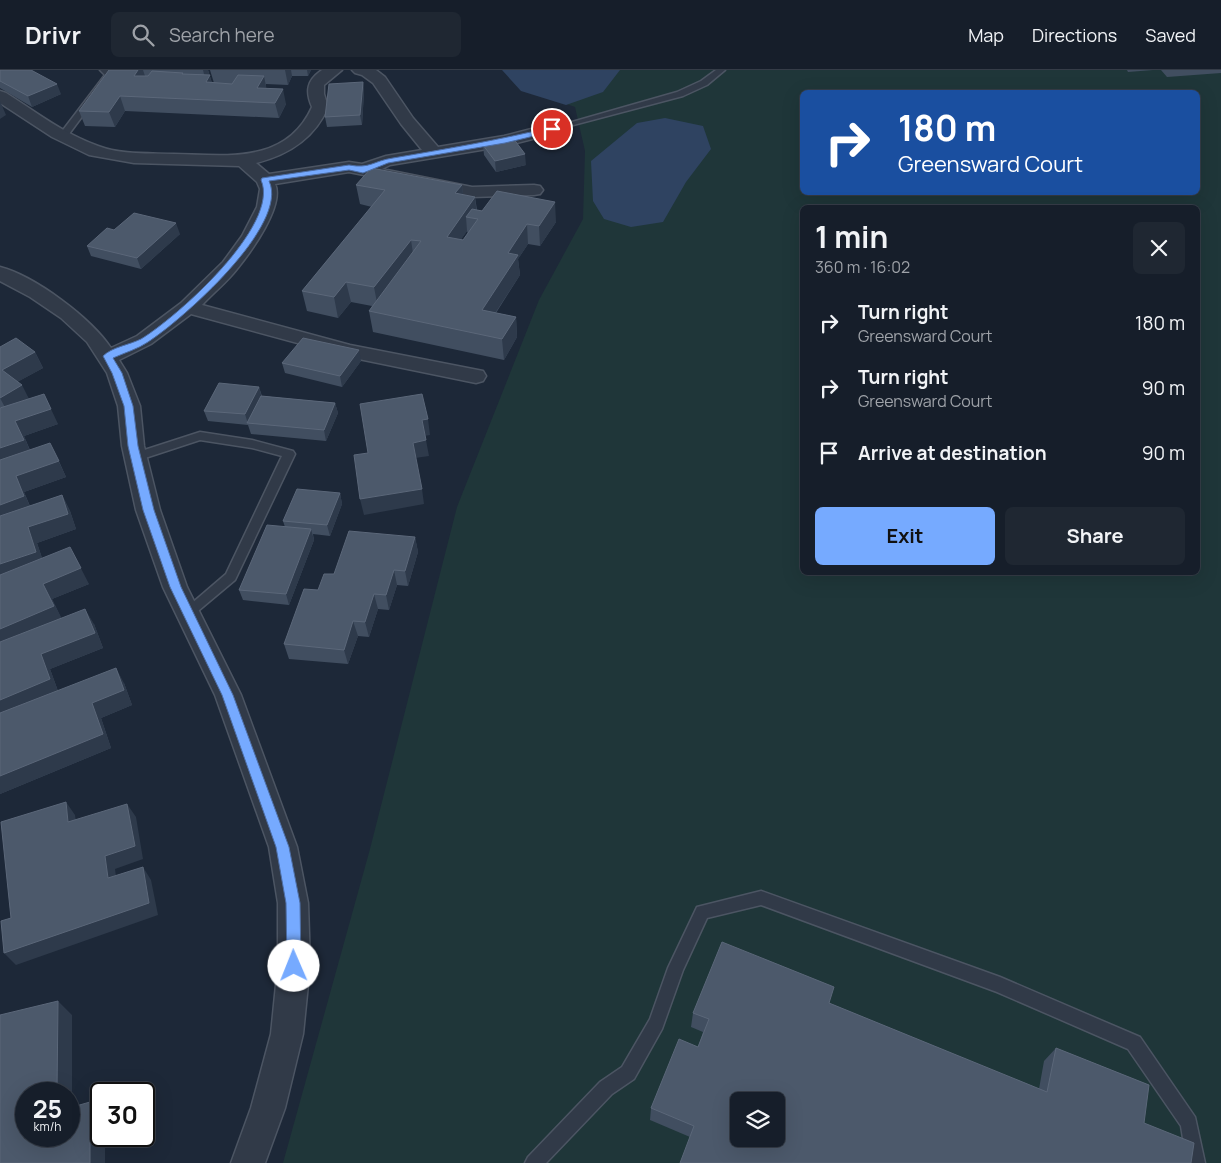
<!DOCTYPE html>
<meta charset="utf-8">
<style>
:root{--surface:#161e2a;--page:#1f2732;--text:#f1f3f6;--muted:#9ea2a8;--line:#353c47;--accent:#76aaff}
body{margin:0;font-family:Manrope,sans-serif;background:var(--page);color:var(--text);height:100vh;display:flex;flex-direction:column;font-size:19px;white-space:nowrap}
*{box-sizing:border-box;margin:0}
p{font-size:16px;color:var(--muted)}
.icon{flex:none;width:28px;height:28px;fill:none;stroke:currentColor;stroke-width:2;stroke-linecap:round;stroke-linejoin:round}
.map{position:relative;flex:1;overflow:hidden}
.panel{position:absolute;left:800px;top:135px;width:400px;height:370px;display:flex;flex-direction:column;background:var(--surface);border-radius:8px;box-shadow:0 5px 20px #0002,0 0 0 1px var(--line)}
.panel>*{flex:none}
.hud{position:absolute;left:800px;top:20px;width:400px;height:105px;border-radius:8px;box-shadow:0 5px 20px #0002,0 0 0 1px var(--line);background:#1a4fa0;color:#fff;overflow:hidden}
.controls{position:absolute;left:730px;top:1022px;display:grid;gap:10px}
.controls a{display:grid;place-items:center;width:55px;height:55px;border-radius:8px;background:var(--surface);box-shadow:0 5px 20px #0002,0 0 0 1px var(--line);font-size:25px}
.speed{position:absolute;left:15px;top:1012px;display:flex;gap:10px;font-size:25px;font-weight:700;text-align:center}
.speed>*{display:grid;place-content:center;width:65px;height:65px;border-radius:50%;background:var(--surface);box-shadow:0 5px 20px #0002,0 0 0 1px var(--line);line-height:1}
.speed small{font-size:12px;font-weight:400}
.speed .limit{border:2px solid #111;border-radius:8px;background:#fff;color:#111}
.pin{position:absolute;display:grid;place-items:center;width:42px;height:42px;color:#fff;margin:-21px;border:2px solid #fff;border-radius:50%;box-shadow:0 1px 5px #0007}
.me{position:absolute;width:55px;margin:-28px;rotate:359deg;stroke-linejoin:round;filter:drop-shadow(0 0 4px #0008)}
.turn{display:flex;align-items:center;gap:18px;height:105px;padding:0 15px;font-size:22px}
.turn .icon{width:65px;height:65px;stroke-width:2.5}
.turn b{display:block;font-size:35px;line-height:42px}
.round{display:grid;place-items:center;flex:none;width:52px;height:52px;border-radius:8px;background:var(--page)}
.overview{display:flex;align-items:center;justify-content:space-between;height:85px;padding:0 15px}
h1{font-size:30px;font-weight:700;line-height:38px}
.primary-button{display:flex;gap:10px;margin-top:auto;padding:10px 15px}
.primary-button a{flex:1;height:58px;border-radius:8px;background:var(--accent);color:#111;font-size:20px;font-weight:700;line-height:58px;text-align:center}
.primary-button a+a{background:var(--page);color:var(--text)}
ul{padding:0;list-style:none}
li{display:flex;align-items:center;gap:15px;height:65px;padding:0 15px}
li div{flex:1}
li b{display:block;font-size:19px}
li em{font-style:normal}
header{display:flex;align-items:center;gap:30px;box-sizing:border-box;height:70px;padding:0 25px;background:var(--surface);border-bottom:1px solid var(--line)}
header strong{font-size:24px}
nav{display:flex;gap:28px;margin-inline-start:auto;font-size:18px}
.search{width:350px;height:45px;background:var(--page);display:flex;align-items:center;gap:12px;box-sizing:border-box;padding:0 18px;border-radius:8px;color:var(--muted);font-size:19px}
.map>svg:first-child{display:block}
.green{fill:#1f3639;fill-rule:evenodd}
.water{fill:#2f4361}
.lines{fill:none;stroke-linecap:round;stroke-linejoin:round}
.lane-casing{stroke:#4c5563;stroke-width:3}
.street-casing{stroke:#4c5563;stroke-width:3}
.lane{fill:#313a48;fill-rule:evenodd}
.street{fill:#313a48;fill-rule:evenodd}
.wall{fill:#414e60;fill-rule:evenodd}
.shaded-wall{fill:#2e3a4b}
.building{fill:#4c596b;stroke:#5b6779;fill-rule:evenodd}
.route{fill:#76aaff;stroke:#4d6ea6}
</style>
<header>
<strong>Drivr</strong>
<div class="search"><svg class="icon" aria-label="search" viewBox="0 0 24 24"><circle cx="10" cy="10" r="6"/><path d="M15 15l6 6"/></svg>Search here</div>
<nav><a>Map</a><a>Directions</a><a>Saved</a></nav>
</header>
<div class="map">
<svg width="1221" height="1093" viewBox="0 0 1221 1093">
<rect width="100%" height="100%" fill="#1d2838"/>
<path class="green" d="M506,0H1221V1093H283L370,779L457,437L539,230L583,149L585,81L575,37L526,20ZM802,22H1198V122H802ZM802,138H1198V502H802ZM739,1031H776V1069H739Z"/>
<path class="water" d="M502,0H620L603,22L566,35L521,21Z
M665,48L703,56L711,79L686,112L663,152L631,157L604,149L593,131L591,91L637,53Z"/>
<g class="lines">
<defs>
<path id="lane" d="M100,0H108L113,5L66,68H60V64L105,5Z
M716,0H725L707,15L683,26L562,58L558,56L677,22L701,11Z
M200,362L252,370L293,381L295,384L235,510L192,546H184L182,543L184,540L226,504L282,386L252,378L200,370L136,391L130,387L132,384Z
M761,821L1000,907L1140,967L1195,1047L1205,1093H1187L1181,1056L1128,979L997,922L761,835L707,848L683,900L662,959L634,1009L612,1024L546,1093H525L528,1087L600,1012L622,997L650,949L668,898L697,837Z"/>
<path id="street" d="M322,0H342L324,15V24L328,37C315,68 288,85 256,93L269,104L349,92L362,94L386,86L422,80L401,54L373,13L362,5L355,3L352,0H376L385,7L413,48L438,77L504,66L562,51L568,52L570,56L568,60L505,76L390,95L382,99L472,117L534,115L540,116L543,120L540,124L534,125L472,127L349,102L275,114C285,135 251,182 237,199C227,212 213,223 202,235L350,275L483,301L486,306L483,311L476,313L349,287L191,244L151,274L119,290L127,303L140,336L144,376L160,440L187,517L241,625L297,777L308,833L310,895L303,964L285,1038L265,1093H231L251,1038L271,964L278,895V833L269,777L215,625L163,517L136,440L122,376L118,336L107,303L87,272L61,248L30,227L0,211V197C35,206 91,248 111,278L137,266L181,233L223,192L242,166L257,137L260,119L257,112L239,96L134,93L89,85L52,67L0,33V21L6,23C36,42 64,64 98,76C122,85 149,83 174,84C225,85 286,95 312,37C305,21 307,10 322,0Z"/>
</defs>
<use href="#lane" class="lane-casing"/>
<use href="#street" class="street-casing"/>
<use href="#lane" class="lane"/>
<use href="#street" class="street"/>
</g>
<path class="wall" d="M0,0L61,24L32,37L0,18Z
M109,0H208L212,13H214L210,0H311L308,6H292L288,15L266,14V18L286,34L279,48L125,41L115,57L85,56L79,41Z
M1127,0H1153L1128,2Z
M1161,0H1221V3L1167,7Z
M363,12L364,22L362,55L327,57L325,47Z
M483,75L526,95L496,102L484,85Z
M356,115H462L463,125L475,127L477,140L556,152L540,176L528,174L518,189L520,205L496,243L516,247L517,267L504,290L373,262L369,241L372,236L351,232L338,248L307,241L302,221L372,137L360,134ZM467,161L468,164L463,170L461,169Z
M114,160L180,164L141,199L91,186L87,176Z
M0,277L35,282L43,298L17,312L29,329L58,354L24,366L30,380L58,389L66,407L24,422L30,436L62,425L70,441L76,459L37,473L42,488L89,514L52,529L61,548L94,554L103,578L50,599L58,621L124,613L132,635L101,648L111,678L0,724V338H1L0,337Z
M361,291L342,317L285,303L282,293Z
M259,317L262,326L335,333L338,343L326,371L251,364L248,355L208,351L204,341Z
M340,423L342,434L330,466L313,464L314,470L289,535L243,530L239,520L285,457L283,451Z
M415,467L418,482L408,516L397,515L389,540L378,539L369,567L358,566L348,594L289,589L284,574L334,504Z
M829,933L1039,1019L1044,991L1056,978L1149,1015L690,1067L650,1050L651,1038L698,977L703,962L691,957L693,943Z"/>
<path class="shaded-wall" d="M138,0H143L146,9L134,6Z
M203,0H208L214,20L206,12Z
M285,0H291L292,6L288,15Z
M307,0H311L308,6Z
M264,6L267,21L257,18Z
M363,12L364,22L362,55L360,45Z
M57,14L61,24L32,37L28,26Z
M283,19L286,34L279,48L275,33Z
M120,26L125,41L115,57L109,42Z
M0,31L6,45L0,49Z
M525,84L526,95L496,102L495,91Z
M462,115L464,134L455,123Z
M475,127L477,147H466L467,161L449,187L447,167Z
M555,132L556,152L540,176L539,156Z
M176,153L180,164L141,199L137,188Z
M527,154L528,174L518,189L520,205L484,260L482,240L508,183Z
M411,170L414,190L378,238L374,217Z
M346,212L351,232L338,248L334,227Z
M516,247L517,267L504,290L502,269Z
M359,280L361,291L342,317L340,306Z
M35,282L43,298L10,316L2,300Z
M22,315L30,331L8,343L0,328Z
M259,317L262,328L248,354L245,344Z
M44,324L58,354L24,366L32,386L0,397V378L15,351Z
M335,333L338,343L326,371L324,360Z
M428,349L430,365L424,366L422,350Z
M426,370L429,386L415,388L413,373Z
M50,373L66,407L24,422L32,442L0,453V435L16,406Z
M422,419L424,434L364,445L360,429Z
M340,423L342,434L330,466L327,455Z
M62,425L70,441L76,459L37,473L45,497L0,513V494L28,457Z
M311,459L314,470L289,535L286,524Z
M415,467L418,482L408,516L405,501Z
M70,477L89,514L52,529L63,551L0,578V559L43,514Z
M394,500L397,515L389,540L386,525Z
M374,524L378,539L369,567L365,552Z
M85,539L94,554L103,578L50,599L59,624L0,648V630L41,584Z
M353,551L358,566L348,594L344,580Z
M116,598L124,613L132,635L101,648L111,678L0,724V706L92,633Z
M66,732L75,745L78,766L68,752Z
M127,734L136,747L143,789L115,799L118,821L108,808L105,786Z
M143,797L151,810L158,845L16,895L4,883Z
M58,931L72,945V1054L69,1052V1024H57Z
M90,1032L101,1042V1066H105V1093H90Z"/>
<path class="building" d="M0,0H31L57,14L28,26L0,11Z
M109,0H138L134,6H148L152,1L183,3L182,4L210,5L206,12L232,14L238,5L264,6L257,18L283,19L275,33L120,26L109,42L79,41Z
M363,12L360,45L325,47L329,14Z
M513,68L525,84L495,91L483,75Z
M371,98L462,115L455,123L475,127L447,167L463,170L478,149L466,147L472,139L482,141L497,121L555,132L539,156L527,154L508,183L518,185L482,240L516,247L502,269L369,241L421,171L411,170L374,217L346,212L334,227L302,221L385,120L356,115Z
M134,143L176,153L137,188L87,176L107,158L114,160Z
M16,268L35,282L2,300L22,315L0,328V277Z
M303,268L359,280L340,306L282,293Z
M219,313L259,317L245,344L204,341Z
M44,324L51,339L15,351L24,370L0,378V338Z
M422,324L428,349L422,350L426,370L413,373L422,419L360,429L354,385L368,383L360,334Z
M261,326L335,333L324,360L247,353Z
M50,373L59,391L16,406L24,426L0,435V390Z
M297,419L340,423L327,455L283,451Z
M62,425L68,444L28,457L36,482L0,494V446Z
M267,455L311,459L286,524L239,520Z
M349,461L415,467L405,501L394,500L386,525L374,524L365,552L353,551L344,580L284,574L304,519L318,520L324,504H334Z
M70,477L81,498L43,514L54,536L0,559V505Z
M85,539L95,563L41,584L50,609L0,630V572Z
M116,598L124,620L92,633L103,664L0,706V643Z
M66,732L68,752L127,734L135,776L105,786L108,808L143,797L149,833L4,883L1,851L11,848L1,752Z
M722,872L834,917L829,933L1047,1022L1056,978L1149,1015L1144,1053L1194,1073L1191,1093H680L694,1056L651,1038L679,969L698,977L709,949L693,943ZM739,1031H776V1069H739Z
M58,931L57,1024H26V1066H69V1038L90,1032V1093H0V945Z"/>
<path class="route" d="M552,57H555V61L505,73L388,93L363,103L349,100L269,111C290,155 182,250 148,272C138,279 124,283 113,288L122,303L133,336L138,376L154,440L181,517L233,625L289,777L300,833L301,896L299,900L294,902L289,900L287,896L286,833L276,777L222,625L170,517L143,440L128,376L124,336L112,303L103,286C112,277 129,275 141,269C176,248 281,155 261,110L262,108L349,95C370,99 373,91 393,88C446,79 499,70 552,57Z"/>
</svg>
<div class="controls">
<a><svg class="icon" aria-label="layers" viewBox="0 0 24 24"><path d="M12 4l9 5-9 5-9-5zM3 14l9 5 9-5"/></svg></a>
</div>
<div class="speed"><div>25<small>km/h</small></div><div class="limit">30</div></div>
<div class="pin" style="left:552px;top:59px;background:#d93025"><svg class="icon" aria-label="arrive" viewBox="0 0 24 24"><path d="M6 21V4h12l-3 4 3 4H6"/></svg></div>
<svg class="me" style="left:294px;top:896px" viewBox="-20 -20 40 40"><circle r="19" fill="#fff"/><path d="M0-13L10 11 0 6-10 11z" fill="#76aaff"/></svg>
<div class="hud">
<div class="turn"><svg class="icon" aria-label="right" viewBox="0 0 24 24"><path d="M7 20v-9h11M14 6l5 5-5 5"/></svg><div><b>180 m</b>Greensward Court</div></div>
</div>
<section class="panel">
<div class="overview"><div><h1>1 min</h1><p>360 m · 16:02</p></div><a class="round"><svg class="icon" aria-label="close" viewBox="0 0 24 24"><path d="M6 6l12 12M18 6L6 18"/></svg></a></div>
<ul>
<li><svg class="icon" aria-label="right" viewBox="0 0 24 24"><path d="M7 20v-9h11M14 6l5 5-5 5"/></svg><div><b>Turn right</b><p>Greensward Court</p></div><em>180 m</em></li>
<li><svg class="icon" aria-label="right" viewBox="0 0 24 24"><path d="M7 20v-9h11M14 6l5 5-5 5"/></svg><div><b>Turn right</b><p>Greensward Court</p></div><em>90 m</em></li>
<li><svg class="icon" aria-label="arrive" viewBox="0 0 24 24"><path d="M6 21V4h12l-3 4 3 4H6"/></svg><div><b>Arrive at destination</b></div><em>90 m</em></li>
</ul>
<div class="primary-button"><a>Exit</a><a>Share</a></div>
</section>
</div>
